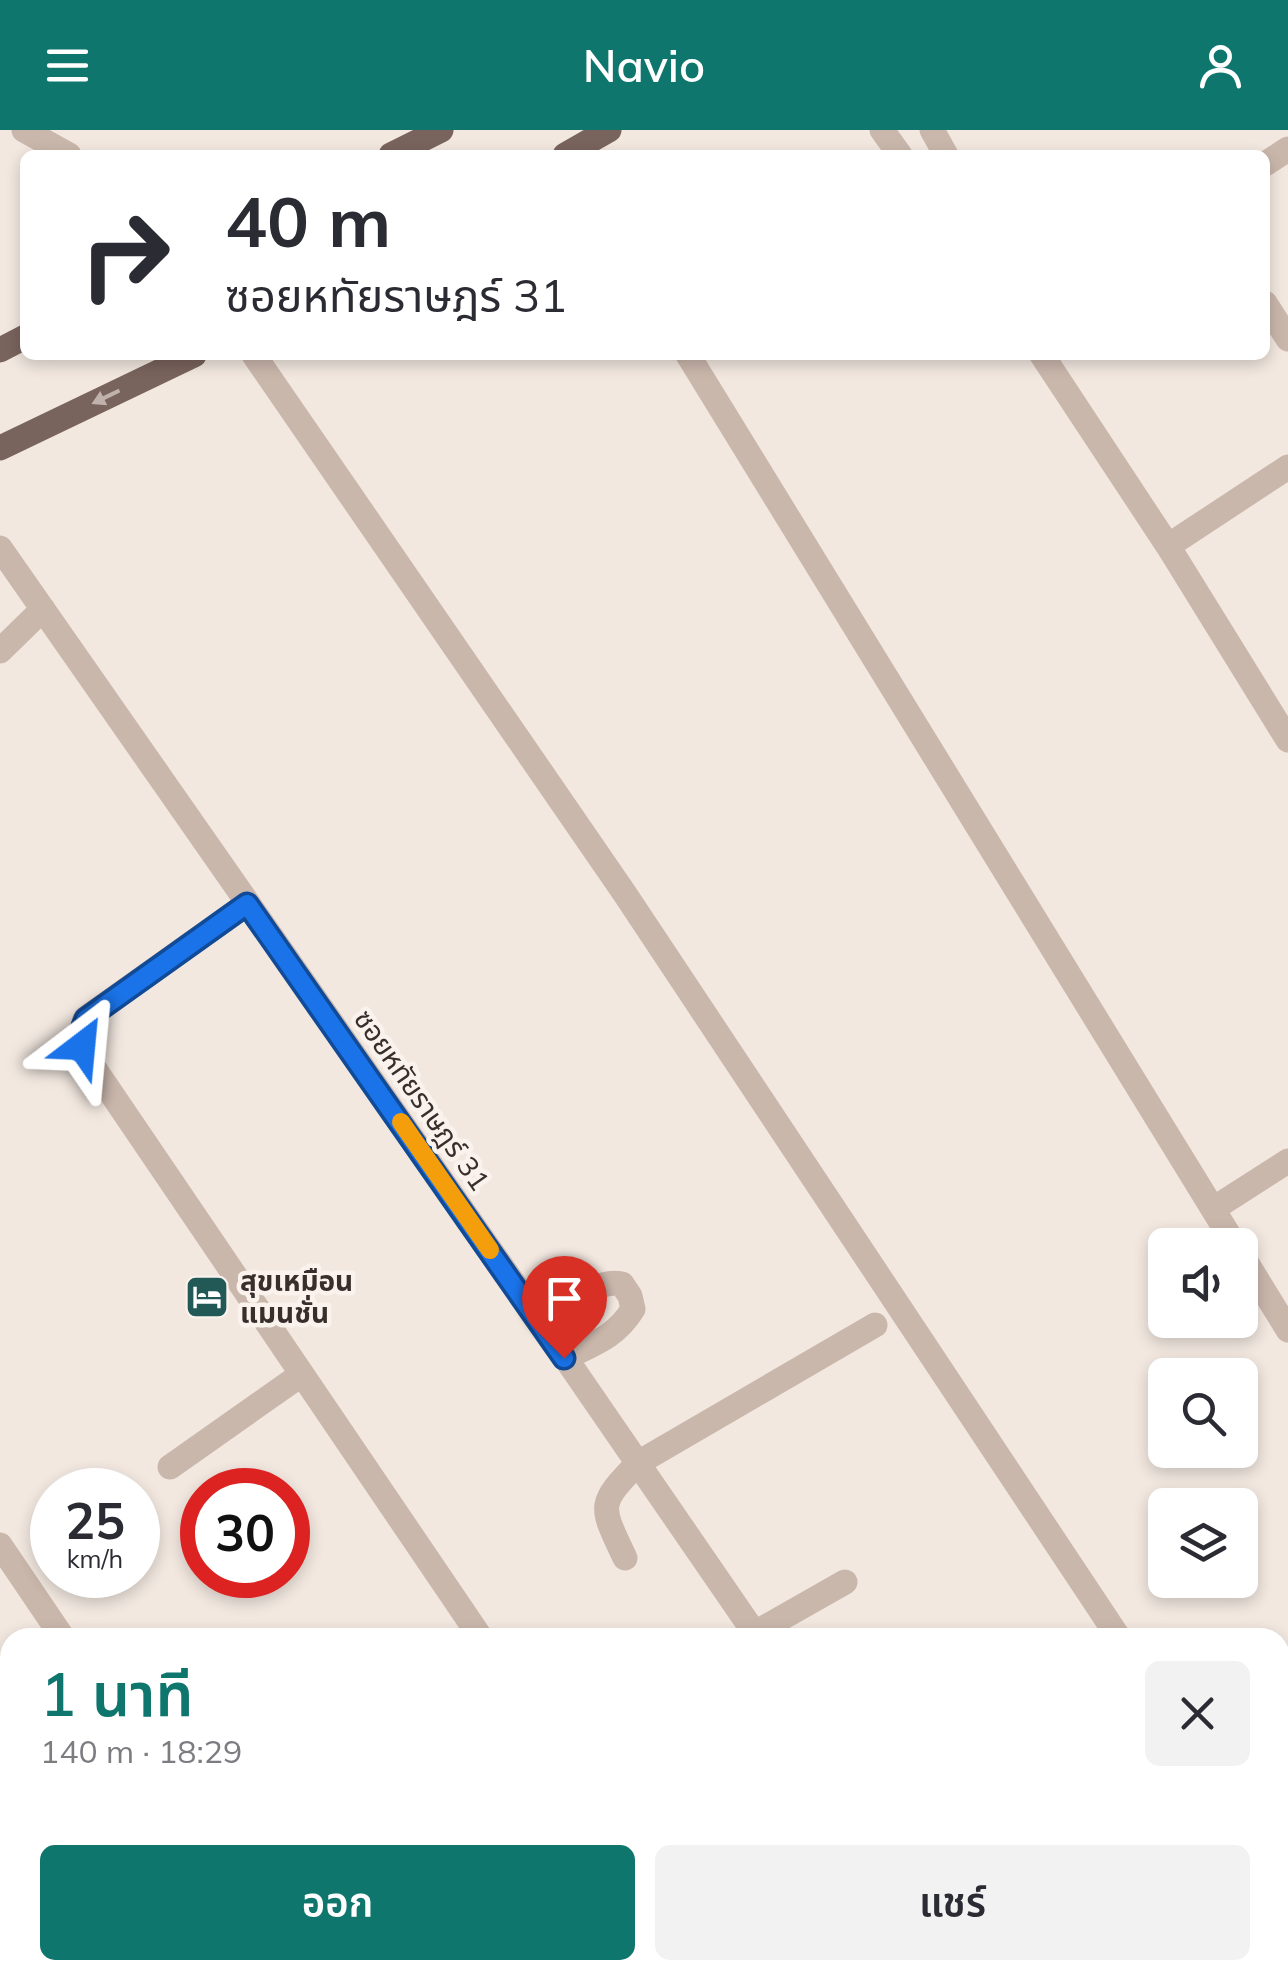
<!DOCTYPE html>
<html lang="th">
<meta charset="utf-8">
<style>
:root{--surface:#fff;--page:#f2f2f3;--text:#2b2b33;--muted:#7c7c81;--accent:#0f766e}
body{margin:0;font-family:Mulish,"Noto Sans Thai",sans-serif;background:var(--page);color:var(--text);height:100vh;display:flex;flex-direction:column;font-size:38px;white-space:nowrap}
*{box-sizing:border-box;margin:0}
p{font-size:32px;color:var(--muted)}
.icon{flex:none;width:55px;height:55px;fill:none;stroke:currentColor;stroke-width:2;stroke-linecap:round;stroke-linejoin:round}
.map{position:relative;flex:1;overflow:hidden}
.panel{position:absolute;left:0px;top:1498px;width:1290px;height:352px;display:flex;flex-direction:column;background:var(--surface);border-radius:30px 30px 0 0;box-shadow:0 5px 15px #0003}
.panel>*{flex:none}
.hud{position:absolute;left:20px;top:20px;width:1250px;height:210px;border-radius:15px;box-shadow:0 5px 15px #0003;background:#fff;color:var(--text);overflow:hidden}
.fabs{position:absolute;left:1148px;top:1098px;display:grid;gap:20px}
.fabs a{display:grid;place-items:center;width:110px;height:110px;border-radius:15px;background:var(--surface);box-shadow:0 5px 15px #0003;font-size:50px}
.speed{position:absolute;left:30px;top:1338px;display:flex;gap:20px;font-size:50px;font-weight:700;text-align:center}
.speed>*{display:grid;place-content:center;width:130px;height:130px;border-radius:50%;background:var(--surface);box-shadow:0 5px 15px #0003;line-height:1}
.speed small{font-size:25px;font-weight:400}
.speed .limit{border:15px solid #d22;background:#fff;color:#111}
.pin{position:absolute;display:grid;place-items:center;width:85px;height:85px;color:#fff;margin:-102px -42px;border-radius:50% 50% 50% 0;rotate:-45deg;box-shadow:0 0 10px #0007}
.pin .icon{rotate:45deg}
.me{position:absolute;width:110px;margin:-55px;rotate:29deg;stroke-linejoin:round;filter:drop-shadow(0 0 8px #0008)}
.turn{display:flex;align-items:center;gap:35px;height:210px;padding:0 40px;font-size:45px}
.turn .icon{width:130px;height:130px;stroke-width:2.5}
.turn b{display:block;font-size:70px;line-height:85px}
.round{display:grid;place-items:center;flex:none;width:105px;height:105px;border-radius:15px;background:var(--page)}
.head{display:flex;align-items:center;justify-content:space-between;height:170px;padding:0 40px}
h1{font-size:60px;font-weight:600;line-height:75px;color:var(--accent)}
.action{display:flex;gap:20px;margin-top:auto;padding:20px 40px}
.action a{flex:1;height:115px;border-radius:15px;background:var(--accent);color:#fff;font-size:40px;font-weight:600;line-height:115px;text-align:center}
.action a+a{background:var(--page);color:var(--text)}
header{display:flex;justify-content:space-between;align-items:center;height:130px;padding:0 40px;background:var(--accent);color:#fff;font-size:45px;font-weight:600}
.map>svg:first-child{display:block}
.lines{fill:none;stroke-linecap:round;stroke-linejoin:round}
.minor{stroke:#cab7ac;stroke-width:25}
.major{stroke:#79635d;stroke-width:25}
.oneway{fill:#c0b2ac}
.route-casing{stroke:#114b97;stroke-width:25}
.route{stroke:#1a73e8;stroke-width:18}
.slow{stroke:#f59e0b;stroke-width:18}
.labels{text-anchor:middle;stroke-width:9;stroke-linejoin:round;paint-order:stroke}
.street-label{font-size:28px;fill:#382e2b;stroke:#faf2ec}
.poi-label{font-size:28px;font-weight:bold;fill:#382e2b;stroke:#faf2ec;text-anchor:start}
</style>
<header><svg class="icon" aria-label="menu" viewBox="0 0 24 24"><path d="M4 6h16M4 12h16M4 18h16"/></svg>Navio<svg class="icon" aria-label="person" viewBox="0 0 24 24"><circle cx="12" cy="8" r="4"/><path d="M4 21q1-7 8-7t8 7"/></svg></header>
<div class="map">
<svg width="1288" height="1849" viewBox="0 0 1288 1849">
<rect width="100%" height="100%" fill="#f2e8e0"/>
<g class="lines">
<path class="minor" d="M24,0L69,25
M882,0L900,25
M932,0L946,25
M1265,34L1288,19
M1265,173L1288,209
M254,225L625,764L1119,1508
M688,225L1235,1115
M1042,225L1168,416L1288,610
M1168,416L1288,337
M0,418L551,1207L758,1508
M0,521L43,479
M247,774L85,889C79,907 82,915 90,932L481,1508
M1213,1079L1288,1031
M1240,1122L1288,1200
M551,1207C569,1183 588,1148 622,1154L630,1166L633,1179C616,1207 593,1214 565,1228
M170,1337L302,1244
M0,1415L63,1508
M625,1428C600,1375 597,1375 638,1333L875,1195
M755,1503L845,1452
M1280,1753L1288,1766
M0,1810L10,1825
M20,1840L26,1849
M289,1840L295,1849
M712,1840L718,1849
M982,1840L988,1849"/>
<path class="major" d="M391,25L441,0
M565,25L609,0
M0,220L25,207
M0,318L194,225"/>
</g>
<defs><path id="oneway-solid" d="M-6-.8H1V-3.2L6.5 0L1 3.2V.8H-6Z" transform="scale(2.5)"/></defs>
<use class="oneway" href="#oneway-solid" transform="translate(106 267) rotate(154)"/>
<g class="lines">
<defs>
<path id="route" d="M82,916L80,904L86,889L247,774L564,1228"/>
</defs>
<use href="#route" class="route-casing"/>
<use href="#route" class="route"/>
<path class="slow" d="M401,992L490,1120"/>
</g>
<defs>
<symbol id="hotel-square" viewBox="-11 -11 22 22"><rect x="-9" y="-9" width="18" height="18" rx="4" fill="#225856" stroke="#faf2ec"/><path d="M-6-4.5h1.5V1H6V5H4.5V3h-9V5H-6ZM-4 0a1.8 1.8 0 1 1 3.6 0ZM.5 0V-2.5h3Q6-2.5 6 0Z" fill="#fff"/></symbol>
</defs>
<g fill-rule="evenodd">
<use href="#hotel-square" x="182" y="1142" width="50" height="50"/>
</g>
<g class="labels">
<g class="street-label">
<text transform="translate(422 970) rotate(55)" y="10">ซอยหทัยราษฎร์ 31</text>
</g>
<g class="poi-label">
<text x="240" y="1161">สุขเหมือน<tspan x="240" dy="32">แมนชั่น</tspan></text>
</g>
</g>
</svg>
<div class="fabs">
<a><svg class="icon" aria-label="sound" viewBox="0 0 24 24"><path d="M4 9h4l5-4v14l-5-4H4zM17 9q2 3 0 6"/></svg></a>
<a><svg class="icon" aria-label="search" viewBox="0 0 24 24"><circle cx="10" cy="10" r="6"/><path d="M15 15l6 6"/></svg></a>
<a><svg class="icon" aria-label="layers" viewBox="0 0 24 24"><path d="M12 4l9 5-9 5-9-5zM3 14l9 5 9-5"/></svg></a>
</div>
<div class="speed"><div>25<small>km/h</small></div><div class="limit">30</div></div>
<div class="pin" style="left:564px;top:1228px;background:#d93025"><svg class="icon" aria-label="arrive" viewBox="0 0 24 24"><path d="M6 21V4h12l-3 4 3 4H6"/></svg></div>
<svg class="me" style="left:82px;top:916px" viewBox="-20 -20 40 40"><path d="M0-17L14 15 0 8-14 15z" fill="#1a73e8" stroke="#fff" stroke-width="4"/></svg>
<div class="hud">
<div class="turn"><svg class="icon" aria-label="right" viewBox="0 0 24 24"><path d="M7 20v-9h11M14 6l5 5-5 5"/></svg><div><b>40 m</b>ซอยหทัยราษฎร์ 31</div></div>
</div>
<section class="panel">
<div class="head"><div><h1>1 นาที</h1><p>140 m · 18:29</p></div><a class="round"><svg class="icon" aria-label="close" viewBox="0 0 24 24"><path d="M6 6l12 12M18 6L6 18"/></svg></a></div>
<div class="action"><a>ออก</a><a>แชร์</a></div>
</section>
</div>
